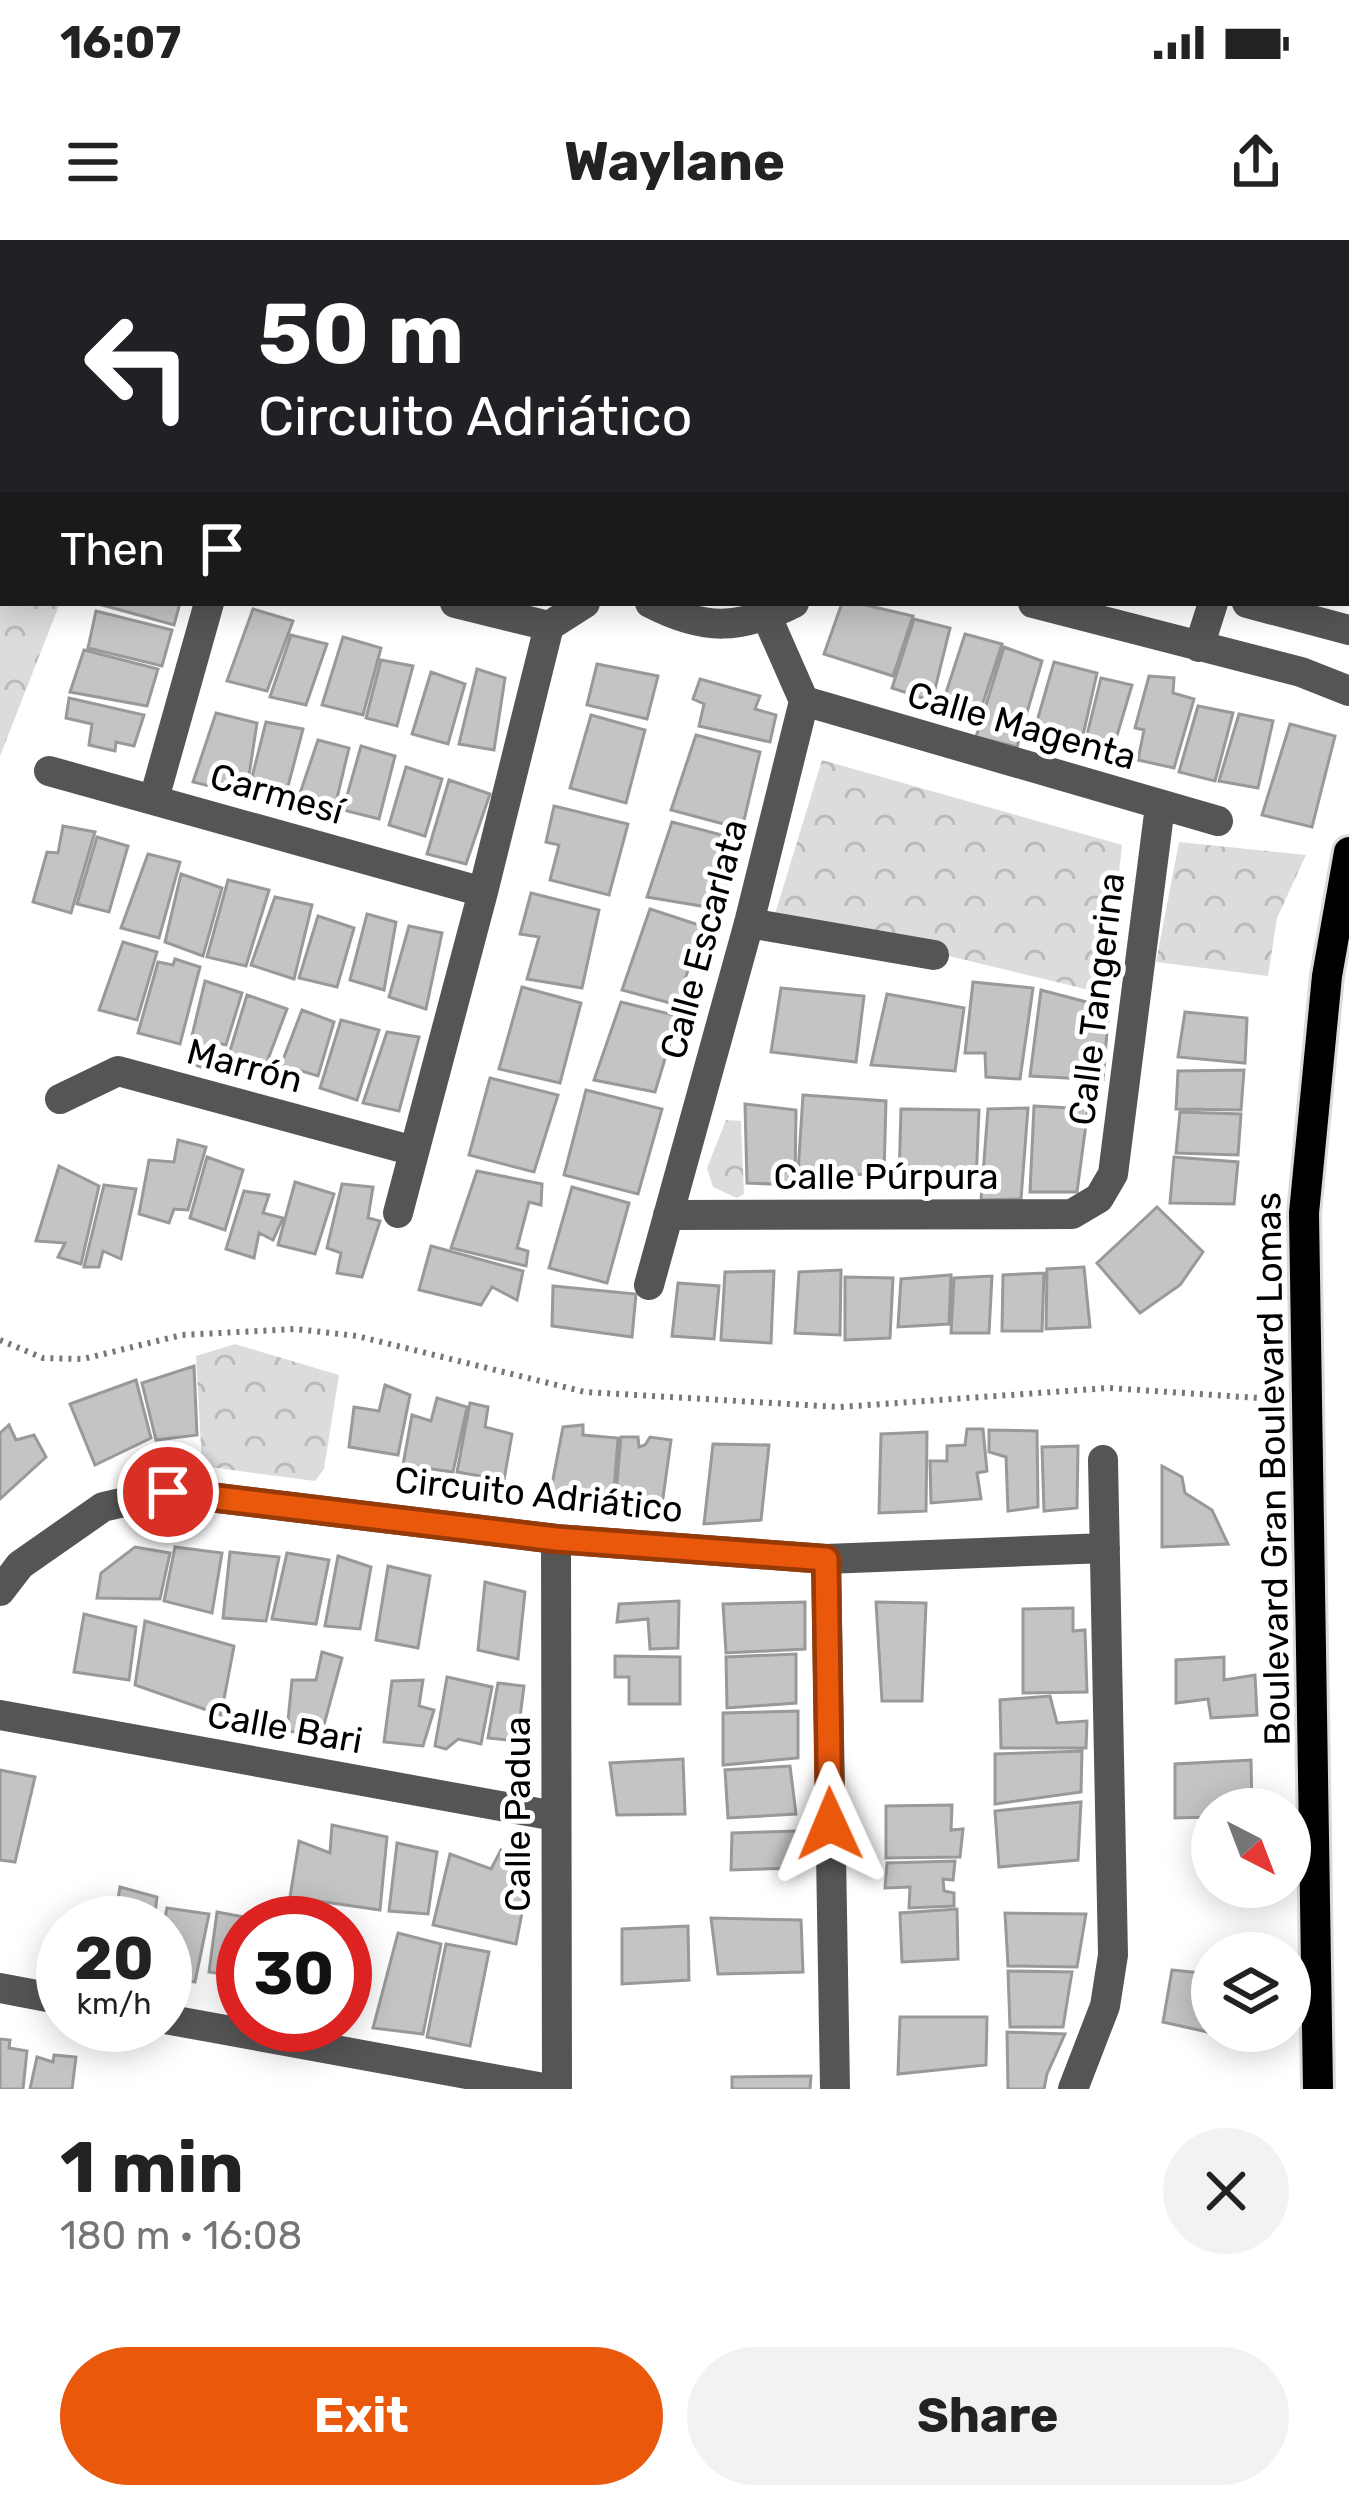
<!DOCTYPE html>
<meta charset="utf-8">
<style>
:root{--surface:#fff;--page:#f2f2f2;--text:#222;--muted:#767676;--accent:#ea580c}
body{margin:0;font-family:Rubik,sans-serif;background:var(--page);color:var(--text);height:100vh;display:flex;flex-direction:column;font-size:45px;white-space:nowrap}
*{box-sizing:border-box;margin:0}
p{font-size:39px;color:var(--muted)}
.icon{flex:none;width:66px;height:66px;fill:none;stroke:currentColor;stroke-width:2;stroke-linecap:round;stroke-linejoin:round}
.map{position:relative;height:1849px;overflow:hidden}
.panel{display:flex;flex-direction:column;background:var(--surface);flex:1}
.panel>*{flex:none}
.top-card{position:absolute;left:0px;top:0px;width:1350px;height:366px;box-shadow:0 6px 30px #0003;background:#202124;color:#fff;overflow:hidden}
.needle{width:78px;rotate:138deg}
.buttons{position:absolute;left:1191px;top:1548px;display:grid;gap:24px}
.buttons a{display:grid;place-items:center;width:120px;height:120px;border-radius:50%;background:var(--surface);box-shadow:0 6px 30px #0003;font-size:60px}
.speed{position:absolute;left:36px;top:1656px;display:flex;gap:24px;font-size:60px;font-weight:700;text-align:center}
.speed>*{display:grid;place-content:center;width:156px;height:156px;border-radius:50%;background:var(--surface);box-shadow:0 6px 30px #0003;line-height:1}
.speed small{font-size:30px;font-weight:400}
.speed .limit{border:18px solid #d22;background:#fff;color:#111}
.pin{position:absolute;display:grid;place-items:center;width:102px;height:102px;color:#fff;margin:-51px;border:6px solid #fff;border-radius:50%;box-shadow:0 3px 12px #0007}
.me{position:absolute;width:132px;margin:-66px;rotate:359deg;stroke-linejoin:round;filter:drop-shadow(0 0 9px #0008)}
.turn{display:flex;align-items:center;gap:42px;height:252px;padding:0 60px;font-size:54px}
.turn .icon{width:156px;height:156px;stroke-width:2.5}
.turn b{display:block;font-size:84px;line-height:102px}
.then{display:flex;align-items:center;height:114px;padding:0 60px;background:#0003;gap:24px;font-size:45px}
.round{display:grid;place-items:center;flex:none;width:126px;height:126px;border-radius:63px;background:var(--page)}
.summary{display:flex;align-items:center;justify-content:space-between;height:204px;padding:0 60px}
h1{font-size:72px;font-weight:700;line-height:90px}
.button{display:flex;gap:24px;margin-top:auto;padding:24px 60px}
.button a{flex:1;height:138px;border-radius:72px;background:var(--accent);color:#fff;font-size:48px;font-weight:700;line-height:138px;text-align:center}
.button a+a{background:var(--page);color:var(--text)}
.status{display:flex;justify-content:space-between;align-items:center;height:84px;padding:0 60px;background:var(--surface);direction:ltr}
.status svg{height:33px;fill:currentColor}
header{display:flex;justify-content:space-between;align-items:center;height:156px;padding:0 60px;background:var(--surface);font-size:54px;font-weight:700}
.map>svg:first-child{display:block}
.park{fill:url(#park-crowns)}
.building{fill:#c4c4c4;stroke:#999;stroke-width:3}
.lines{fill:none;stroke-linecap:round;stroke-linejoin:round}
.major-casing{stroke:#dbdbdb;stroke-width:36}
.path{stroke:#777;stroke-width:6;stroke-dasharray:3 6;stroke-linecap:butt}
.minor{stroke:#555;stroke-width:30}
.major{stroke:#000;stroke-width:30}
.route-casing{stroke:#983908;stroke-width:30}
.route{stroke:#ea580c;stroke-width:21}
.labels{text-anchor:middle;stroke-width:10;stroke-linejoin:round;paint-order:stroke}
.street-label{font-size:36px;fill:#000;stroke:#fff}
</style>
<div class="status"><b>16:07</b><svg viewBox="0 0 49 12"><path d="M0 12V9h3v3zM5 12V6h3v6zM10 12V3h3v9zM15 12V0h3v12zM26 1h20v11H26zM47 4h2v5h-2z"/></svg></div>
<header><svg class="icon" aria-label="menu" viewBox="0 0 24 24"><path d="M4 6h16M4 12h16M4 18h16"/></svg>Waylane<svg class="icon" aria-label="share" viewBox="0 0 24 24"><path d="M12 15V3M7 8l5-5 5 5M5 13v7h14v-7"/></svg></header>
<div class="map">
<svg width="1349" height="1849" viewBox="0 0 1349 1849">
<defs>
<pattern id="park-crowns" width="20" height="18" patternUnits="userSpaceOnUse" patternTransform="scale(3)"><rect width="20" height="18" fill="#dcdcdc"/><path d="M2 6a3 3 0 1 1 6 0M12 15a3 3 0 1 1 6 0" fill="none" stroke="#bbb"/></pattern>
</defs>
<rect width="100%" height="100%" fill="#fff"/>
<path class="park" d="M0,0H201L200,3H3V363H60L0,516Z
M822,520L1122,605L1106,754L775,674Z
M1179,602L1306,615L1277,678L1268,736L1156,722Z
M726,880L741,881L744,954L737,958L713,947L707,928Z
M235,1104L339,1135L324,1229L315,1241L202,1226L196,1116Z"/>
<path class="building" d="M706,0H783L782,3H705Z
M808,0H895L894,3H807Z
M95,363H180L174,385Z
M842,363H857L913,376L893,436L824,414Z
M253,369L293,381L267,451L227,441Z
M96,371L172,390L162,426L88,408Z
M914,379L950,388L932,461L892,448Z
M965,394L1002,404L980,472L942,465Z
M291,395L327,404L306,465L270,457Z
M343,397L381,408L363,475L322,465Z
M1004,407L1042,421L1017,507L976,497Z
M84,410L158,429L147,466L70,452Z
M381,420L413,426L397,486L366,478Z
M1054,422L1097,433L1081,504L1035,488Z
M597,424L658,436L647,479L587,465Z
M477,429L505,438L494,510L459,504Z
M431,432L465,444L448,504L412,494Z
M1149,436L1174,438L1173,453L1194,459L1174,528L1138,520L1144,490L1135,488Z
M1101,438L1132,445L1113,509L1086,499Z
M700,439L760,456L755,469L776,475L770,502L699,486L704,464L693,459Z
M69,458L144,475L134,506L116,502L115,511L89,505L92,484L66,478Z
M1198,466L1233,473L1215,541L1179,532Z
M216,473L257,483L246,555L193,542Z
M1239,474L1273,481L1258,548L1219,541Z
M591,475L645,490L626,563L570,548Z
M266,482L303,489L286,554L250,545Z
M1290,484L1335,496L1312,587L1262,575Z
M696,495L760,512L742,589L671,570Z
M318,500L349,508L332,579L295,568Z
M361,506L395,516L379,579L343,570Z
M406,527L442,539L425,596L389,585Z
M449,540L490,554L466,624L427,614Z
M554,566L628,584L609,655L550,640L559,605L546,602Z
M672,582L741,600L719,669L647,657Z
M63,586L95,592L71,673L33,662L47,612L58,613Z
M97,597L128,606L109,672L77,664Z
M148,614L180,622L159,698L121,688Z
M181,634L222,648L203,716L165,702Z
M228,640L269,650L246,726L207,717Z
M531,653L599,670L582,748L527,739L539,697L520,694Z
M275,657L312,665L294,739L251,725Z
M650,669L702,686L677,765L622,750Z
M367,674L396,682L384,750L350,740Z
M318,676L354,688L337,747L299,738Z
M409,686L442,693L426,769L389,757Z
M123,702L157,712L137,780L99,770Z
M175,719L200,727L180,804L138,793L158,722L173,725Z
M205,741L242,753L226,805L218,803L211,831L186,821Z
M973,742L1033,748L1020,839L986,837L985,813H965Z
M522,747L581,763L560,843L499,829Z
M781,748L864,756L856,822L771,812Z
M1041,750L1109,768L1103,840L1030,836Z
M887,754L964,768L955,831L871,825Z
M247,755L287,769L262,835L226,824Z
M621,762L678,776L655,852L594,840Z
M302,770L334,782L318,836L281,825Z
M1185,772L1247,778L1245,823L1178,817Z
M341,780L379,790L357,860L320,848Z
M387,792L419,797L399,871L363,863Z
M1244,830L1241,870L1176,869L1178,831Z
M490,838L558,855L534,932L469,915Z
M586,850L662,869L638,954L564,935Z
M803,855L886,861L884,935L798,933Z
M745,864L796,870L795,945L747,943Z
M1034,866L1088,869L1077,952H1030Z
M1028,868L1021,959L981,960L988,869Z
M901,869L979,870L976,943L899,940Z
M1180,872L1241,874L1238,915L1176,913Z
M178,900L206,907L188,970L174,969L169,983L139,974L149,920L174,922Z
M207,917L243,930L225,990L190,978Z
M1174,917L1238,922L1234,964L1170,963Z
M59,926L99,946L81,1024L58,1017L65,1003L36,1001Z
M477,931L542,944L541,965L529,962L517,1008L528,1011L526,1026L451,1008Z
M295,942L334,954L315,1014L278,1005Z
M342,944L373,947L368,978L380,981L362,1037L337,1033L341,1013L327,1008Z
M104,945L136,949L121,1019L103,1011L99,1027H84Z
M572,947L629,963L607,1043L549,1028Z
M244,951L269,955L263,973L283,978L273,1000L259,993L254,1018L226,1009Z
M1157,967L1203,1012L1180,1045L1140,1073L1097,1023Z
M431,1006L523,1031L517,1060L492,1047L481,1065L419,1050Z
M1084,1027L1090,1087L1046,1089L1047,1029Z
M841,1030L840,1095L795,1093L799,1032Z
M774,1031L771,1103L721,1100L725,1032Z
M1044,1033L1042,1091H1002L1003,1035Z
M951,1035L949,1084L898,1087L901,1039Z
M992,1036L989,1093H951L954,1038Z
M845,1037L893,1038L890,1098L845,1100Z
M678,1043L719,1046L714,1099L672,1096Z
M553,1046L636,1054L632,1097L552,1086Z
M194,1126L197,1195L156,1200L142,1143Z
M136,1140L151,1198L95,1225L70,1164Z
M385,1145L410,1155L398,1215L349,1207L354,1167L379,1171Z
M437,1158L467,1167L453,1232L403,1225L412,1175L431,1181Z
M470,1163L488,1167L485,1187L512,1194L504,1240L457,1232Z
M9,1185L16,1200L34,1195L46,1217L0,1259V1193Z
M583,1185V1195L618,1198L613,1262L550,1255L563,1187Z
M967,1189H983L987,1231L977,1233L981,1259L931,1263L930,1221H947V1206L965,1205Z
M989,1190L1037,1191L1038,1267L1008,1271L1006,1217L989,1212Z
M927,1192L926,1271L879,1273L881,1194Z
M621,1197H638L639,1207L645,1205L650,1197L671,1200L662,1265L615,1263Z
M713,1204L769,1205L761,1280L704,1284Z
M1078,1206L1077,1268L1044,1271L1042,1207Z
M1162,1226L1182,1237L1185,1253L1212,1270L1228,1304L1162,1307Z
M135,1307L170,1313L160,1359L97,1358L101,1333Z
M175,1307L222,1313L212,1373L164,1361Z
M230,1312L279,1317L266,1381L223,1378Z
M287,1313L329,1320L316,1384L272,1379Z
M338,1316L371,1327L360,1389L325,1386Z
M388,1326L430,1336L418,1408L376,1400Z
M485,1342L525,1352L518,1419L478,1410Z
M679,1361L678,1408L650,1409L648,1379L617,1382L619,1364Z
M805,1362V1409L726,1413L723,1364Z
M876,1362L926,1363L922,1461H882Z
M1073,1368V1391L1085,1390L1087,1452L1023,1453V1369Z
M84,1374L136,1387L129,1440L74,1432Z
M145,1381L234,1406L221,1475L135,1445Z
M322,1412L342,1418L321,1496L287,1491L292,1440H316Z
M796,1414V1463L727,1468L726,1417Z
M615,1416L680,1417V1464H629V1437H615Z
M1224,1417V1440L1255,1435L1257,1475L1211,1478L1208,1459L1176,1463V1420Z
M447,1437L492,1447L481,1504L458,1499L446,1509L435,1506Z
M423,1440L419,1466L434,1470L423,1506L384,1502L392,1441Z
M498,1443L524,1446L517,1501L488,1498Z
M1050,1456L1057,1483L1087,1481L1086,1508H1001L1000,1460Z
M798,1471V1518L723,1525V1473Z
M1082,1511L1081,1552L995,1564V1514Z
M683,1519L685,1574L617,1575L610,1523Z
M1251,1520L1252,1569H1212V1577L1175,1578V1524Z
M790,1526L796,1574L728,1578L725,1530Z
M0,1530L35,1537L15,1622L0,1620Z
M1081,1562L1078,1620L999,1627L995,1571Z
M952,1565L951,1590L963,1589L960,1617L886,1618V1566Z
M332,1585L387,1597L380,1670L290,1657L299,1601L330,1613Z
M797,1591V1628L731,1630L732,1593Z
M397,1603L437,1612L428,1674L389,1671Z
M501,1610L531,1626L516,1704L433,1685L450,1614L491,1629Z
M955,1621L953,1640L943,1639L944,1651L954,1653V1666L909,1668L910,1647L885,1648L887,1623Z
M120,1647L157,1657L154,1683H114Z
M167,1668L209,1674L195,1742L165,1737L164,1683Z
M957,1669L958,1719L902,1722L900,1673Z
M217,1672L255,1679V1683H243V1737L209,1732Z
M1005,1673L1086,1674L1077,1727L1008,1726Z
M711,1678L801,1680L803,1732L718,1734Z
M688,1686L689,1740L622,1744V1689Z
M398,1693L441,1704L423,1794L373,1788Z
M446,1704L489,1712L470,1806L427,1797Z
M1172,1730L1212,1734V1791H1245L1243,1800L1163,1782Z
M1008,1731L1072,1732L1063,1787H1010Z
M900,1777H987L986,1825L898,1834Z
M1007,1792L1065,1794L1047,1834L1044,1849H1008Z
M0,1799L10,1800L9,1808L27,1811L23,1849H0Z
M54,1815L76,1817L72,1849H30L37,1817L53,1822Z
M811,1836L810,1849H732V1837Z"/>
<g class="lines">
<defs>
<path id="major" d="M1318,1849L1304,973L1327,736L1349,612"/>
</defs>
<use href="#major" class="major-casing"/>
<path class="path" d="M0,1100L43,1118L83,1119L182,1095L295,1089L357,1096L585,1152L840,1167L1109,1148L1274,1159"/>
<path class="minor" d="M597,0L608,3
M942,0L955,3
M649,3L650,0
M1312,3L1313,0
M455,363L549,386
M650,363C704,391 740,390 794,363
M1033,363L1301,432L1349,451
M1247,363L1349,390
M1199,407L1213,363
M804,461L1218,581
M49,531L483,652
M154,559L209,363
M749,683L934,715
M60,859L118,831L414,911
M398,973L483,652L549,386L585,363
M668,975L1072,974L1099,958L1113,934L1160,566
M649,1045L749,683L804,461L767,377
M556,1299L557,1849
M826,1319L835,1849
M0,1351L20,1325L103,1267L168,1252L556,1299L826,1319L1105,1308
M0,1475L555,1576
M0,1748L63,1760
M165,1779L549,1849
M1073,1849L1105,1766L1113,1715L1103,1220"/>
<use href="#major" class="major"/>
</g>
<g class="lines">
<defs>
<path id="route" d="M168,1252L556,1299L826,1319L830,1584"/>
</defs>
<use href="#route" class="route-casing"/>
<use href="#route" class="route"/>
</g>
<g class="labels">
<g class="street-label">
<text transform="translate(1022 485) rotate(16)" y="13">Calle Magenta</text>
<text transform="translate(277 553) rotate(16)" y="13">Carmesí</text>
<text transform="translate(703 699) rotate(-75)" y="13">Calle Escarlata</text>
<text transform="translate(1096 759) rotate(-83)" y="13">Calle Tangerina</text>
<text transform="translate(245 825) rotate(15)" y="13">Marrón</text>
<text x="886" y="949">Calle Púrpura</text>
<text transform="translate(1272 1229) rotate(-91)" y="13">Boulevard Gran Boulevard Lomas</text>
<text transform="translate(539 1254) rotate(6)" y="13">Circuito Adriático</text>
<text transform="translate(285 1487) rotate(10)" y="13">Calle Bari</text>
<text transform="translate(517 1574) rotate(-90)" y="13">Calle Padua</text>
</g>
</g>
</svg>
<div class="buttons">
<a><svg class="needle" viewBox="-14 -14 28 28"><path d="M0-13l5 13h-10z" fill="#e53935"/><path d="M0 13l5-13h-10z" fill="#767676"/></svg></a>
<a><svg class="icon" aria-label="layers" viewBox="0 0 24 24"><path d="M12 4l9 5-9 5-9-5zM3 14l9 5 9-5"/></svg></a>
</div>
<div class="speed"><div>20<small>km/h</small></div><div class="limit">30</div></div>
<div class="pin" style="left:168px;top:1252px;background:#d93025"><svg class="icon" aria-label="arrive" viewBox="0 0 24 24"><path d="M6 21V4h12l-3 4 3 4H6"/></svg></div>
<svg class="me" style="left:830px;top:1584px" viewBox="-20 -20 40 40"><path d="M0-17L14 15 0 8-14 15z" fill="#ea580c" stroke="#fff" stroke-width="4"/></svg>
<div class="top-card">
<div class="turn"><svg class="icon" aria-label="left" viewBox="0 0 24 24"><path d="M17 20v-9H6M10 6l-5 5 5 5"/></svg><div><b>50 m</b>Circuito Adriático</div></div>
<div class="then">Then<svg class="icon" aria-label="arrive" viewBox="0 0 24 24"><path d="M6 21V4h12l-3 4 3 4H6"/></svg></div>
</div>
</div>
<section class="panel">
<div class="summary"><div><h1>1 min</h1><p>180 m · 16:08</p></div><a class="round"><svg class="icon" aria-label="close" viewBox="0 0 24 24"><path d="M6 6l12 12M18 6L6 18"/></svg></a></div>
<div class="button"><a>Exit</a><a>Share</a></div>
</section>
